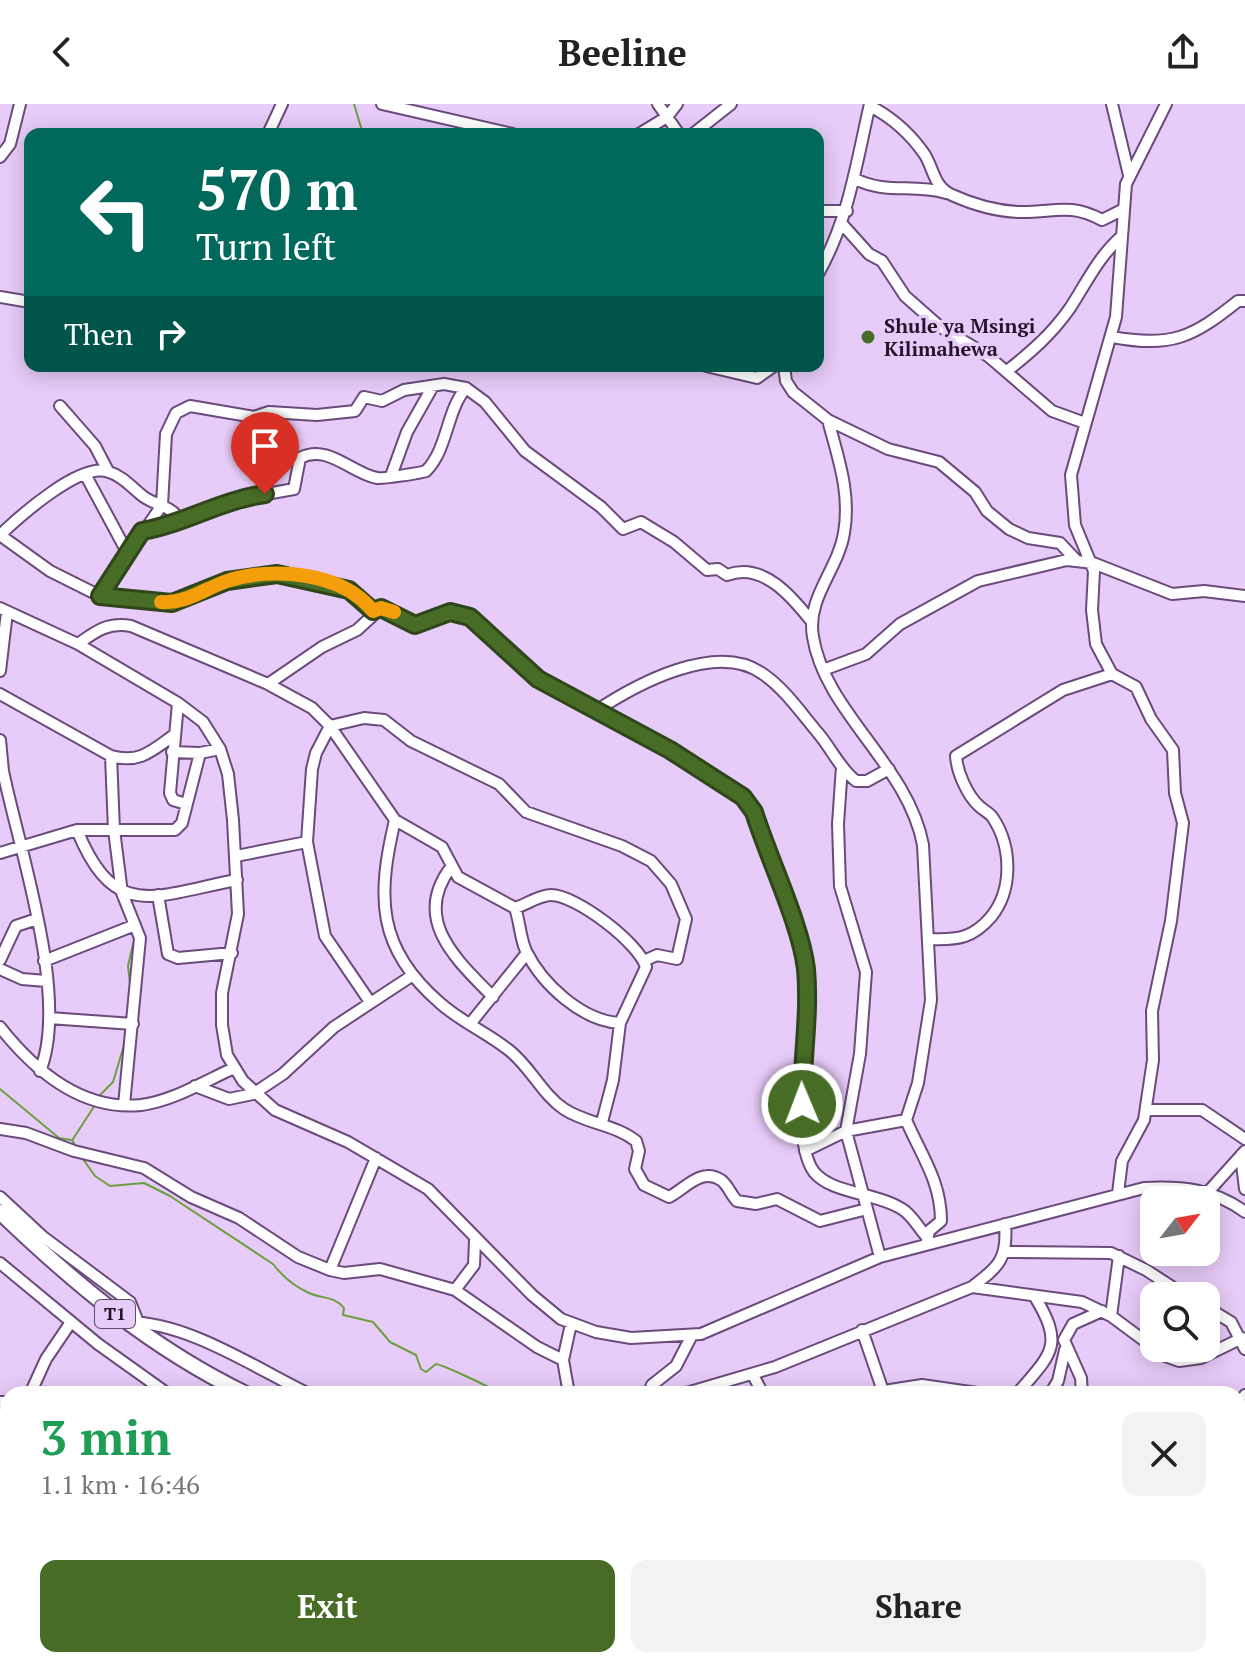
<!DOCTYPE html>
<meta charset="utf-8">
<style>
:root{--surface:#fff;--page:#f2f2f2;--text:#222;--muted:#767676;--accent:#476c26}
body{margin:0;font-family:"PT Serif",serif;background:var(--page);color:var(--text);height:100vh;display:flex;flex-direction:column;font-size:30px;white-space:nowrap}
*{box-sizing:border-box;margin:0}
p{font-size:26px;color:var(--muted)}
.icon{flex:none;width:44px;height:44px;fill:none;stroke:currentColor;stroke-width:2;stroke-linecap:round;stroke-linejoin:round}
.map{position:relative;flex:1;overflow:hidden}
.details{position:absolute;left:0px;top:1282px;width:1246px;height:282px;display:flex;flex-direction:column;background:var(--surface);border-radius:24px 24px 0 0;box-shadow:0 4px 20px #0003}
.details>*{flex:none}
.hud{position:absolute;left:24px;top:24px;width:800px;height:244px;border-radius:16px;box-shadow:0 4px 20px #0003;background:#00695c;color:#fff;overflow:hidden}
.needle{width:52px;rotate:59deg}
.controls{position:absolute;left:1140px;top:1082px;display:grid;gap:16px}
.controls a{display:grid;place-items:center;width:80px;height:80px;border-radius:16px;background:var(--surface);box-shadow:0 4px 20px #0003;font-size:40px}
.pin{position:absolute;display:grid;place-items:center;width:68px;height:68px;color:#fff;margin:-82px -34px;border-radius:50% 50% 50% 0;rotate:-45deg;box-shadow:0 0 8px #0007}
.pin .icon{rotate:45deg}
.me{position:absolute;width:88px;margin:-44px;rotate:359deg;stroke-linejoin:round;filter:drop-shadow(0 0 6px #0008)}
.turn{display:flex;align-items:center;gap:28px;height:168px;padding:0 40px;font-size:36px}
.turn .icon{width:104px;height:104px;stroke-width:2.5}
.turn b{display:block;font-size:56px;line-height:68px}
.then{display:flex;align-items:center;height:76px;padding:0 40px;background:#0003;gap:16px;font-size:30px}
.round{display:grid;place-items:center;flex:none;width:84px;height:84px;border-radius:16px;background:var(--page)}
.overview{display:flex;align-items:center;justify-content:space-between;height:136px;padding:0 40px}
h1{font-size:48px;font-weight:700;line-height:60px;color:#1e9e55}
.primary-button{display:flex;gap:16px;margin-top:auto;padding:16px 40px}
.primary-button a{flex:1;height:92px;border-radius:16px;background:var(--accent);color:#fff;font-size:32px;font-weight:700;line-height:92px;text-align:center}
.primary-button a+a{background:var(--page);color:var(--text)}
header{display:flex;justify-content:space-between;align-items:center;height:104px;padding:0 40px;background:var(--surface);font-size:36px;font-weight:700}
.map>svg:first-child{display:block}
.lines{fill:none;stroke-linecap:round;stroke-linejoin:round}
.stream{stroke:#6ca03e;stroke-width:2}
.minor-casing{stroke:#6a4b7c;stroke-width:14}
.highway-casing{stroke:#6a4b7c;stroke-width:18}
.minor{stroke:#fff;stroke-width:10}
.highway{stroke:#fff;stroke-width:14}
.route-casing{stroke:#2e4619;stroke-width:20}
.route{stroke:#476c26;stroke-width:14}
.slow{stroke:#f59e0b;stroke-width:14}
.poi-dot{fill:#476c26;stroke:#e7cbf8;stroke-width:3}
.labels{text-anchor:middle;stroke-width:7;stroke-linejoin:round;paint-order:stroke}
.shield{fill:#e7cbf8;stroke:#5d4c67;stroke-width:2}
.shield-label{font-size:18px;font-weight:bold;fill:#221529}
.poi-label{font-size:20px;font-weight:bold;fill:#221529;stroke:#e7cbf8;text-anchor:start}
</style>
<header><svg class="icon" aria-label="back" viewBox="0 0 24 24"><path d="M15 5l-7 7 7 7"/></svg>Beeline<svg class="icon" aria-label="share" viewBox="0 0 24 24"><path d="M12 15V3M7 8l5-5 5 5M5 13v7h14v-7"/></svg></header>
<div class="map">
<svg width="1245" height="1563" viewBox="0 0 1245 1563">
<rect width="100%" height="100%" fill="#e7cbf8"/>
<g class="lines">
<path class="stream" d="M354,0L363,30
M455,21L461,30
M379,30L380,27
M131,888L128,862L133,840
M0,985L59,1034L71,1036
M99,992L113,978L125,938
M73,1035L95,1001
M72,1036L76,1043
M83,1055L95,1072L110,1082L144,1079L170,1092L273,1160C283,1173 293,1182 309,1189C322,1195 335,1192 344,1204L343,1211L373,1218L390,1238L416,1251L421,1265L426,1268L436,1260C443,1261 495,1285 500,1290
M733,1556L751,1563
M962,1563L963,1556"/>
<defs>
<path id="minor" d="M382,0L513,30
M658,0L679,30
M1112,0L1129,71
M870,2C893,14 910,29 925,51C934,66 934,83 952,91C972,100 995,107 1018,108C1054,109 1068,98 1102,116L1122,106
M268,30L282,0
M639,30L667,13L677,0
M693,30L731,0
M0,53L10,40L20,0
M855,75C888,91 912,79 946,89
M818,107H847
M843,121L869,150L882,157L905,192L939,222L988,252L1052,307L1085,319
M818,170C849,115 856,60 870,0
M0,193L30,198
M1112,233C1172,244 1193,233 1238,197H1245
M706,262L757,274L774,262
M784,262L786,277L793,288L828,316L888,345L939,358L975,388L987,407L1009,425L1028,434L1060,439L1076,456
M1007,267C1031,248 1052,230 1070,204C1087,178 1098,153 1122,132
M60,302L95,342L108,367
M828,316C838,354 851,389 844,429C838,466 806,494 813,533C825,608 908,661 923,741L931,896L918,979L906,1016C921,1051 941,1077 941,1117L929,1127L927,1137
M85,370L127,448
M391,372L407,328L433,282
M142,427L167,422L233,396L294,385L300,354C328,339 352,370 377,374C381,375 421,369 426,367C448,345 446,307 466,284
M0,431L50,467L100,492L172,499L227,477L277,470L349,486L373,507
M0,431C19,413 81,357 109,368C123,372 133,385 144,393C157,402 170,401 180,416
M100,492L162,401L166,330L176,309L190,302L254,313L269,308L317,311L355,307L364,293L382,297L404,286L444,280L466,284L485,298L525,347L601,403L623,425L641,418L674,438L707,466L718,465L727,471C763,457 793,494 812,518
M0,504L78,540L178,599L203,618L220,645L228,670L233,716L238,810L222,889V921L227,951L243,977L275,1006L348,1038L428,1085L532,1191L561,1215L596,1228L631,1234L701,1230L880,1153L1144,1084C1182,1082 1214,1085 1245,1108
M78,540C96,527 108,518 131,522L268,580L312,604L330,622L395,716L442,743L458,773L515,804C526,801 539,791 551,791C576,791 639,839 646,863L620,919L613,976L602,1018
M823,566L866,550L900,520L978,477L1067,456L1093,459L1172,490L1204,487L1245,492
M0,567L7,508
M268,580L322,543L357,526L381,504L415,521L450,508L470,513L538,575L670,646L743,693L754,708C771,764 803,823 807,882C809,925 789,1034 814,1068C832,1090 875,1088 902,1105C912,1111 918,1123 926,1132
M0,590L111,652C139,660 152,647 174,631
M178,599L170,689L173,696L186,700
M596,607C635,581 717,536 763,570C785,585 801,609 818,629C831,644 840,665 856,677H867L889,665
M0,636L3,667C19,745 70,894 40,967
M172,648L200,649L220,645
M111,652L114,726L122,789L140,834L124,1001
M842,662L838,720L840,782L866,868L860,950L846,1027L880,1153
M395,716C377,792 376,844 440,899C461,918 488,929 510,947C531,964 542,990 564,1005C587,1020 614,1020 636,1037L639,1047L635,1065L644,1081L669,1093C685,1085 701,1063 721,1076C728,1081 731,1091 737,1097L756,1100L777,1095L820,1117L867,1105
M77,726C115,819 155,791 237,776
M0,749L77,726H175L182,719L200,649
M236,752L307,738
M451,763C411,816 457,856 493,893
M158,791L168,850L178,854L232,849
M515,804C520,818 520,834 526,847C542,880 582,917 620,919
M931,835C958,836 973,834 991,813C1013,786 1012,743 993,714C990,709 983,706 979,702C967,691 957,668 956,652L1063,586L1112,570
M0,856L16,822L37,815
M44,857L135,821
M0,865L22,875L46,877
M370,898L325,832L307,738L312,665L316,649L330,622L364,614L384,616L411,637L499,680L526,708L622,742L651,757L671,780L686,815L677,855L657,851L644,857
M49,914L133,920
M470,920L527,849
M0,923C34,966 82,1007 141,1001C173,997 205,977 234,964
M195,982L229,995L253,990L283,970L334,923L413,871
M1146,1006H1202L1245,1035
M0,1025L26,1029L74,1047L144,1064L191,1093L239,1114L298,1153L330,1166L344,1169L380,1165L455,1186L537,1243L563,1256
M805,1047L846,1027L906,1016
M1241,1051L1245,1085
M1208,1088L1245,1047
M1118,1089L1122,1057L1144,1016L1153,956L1152,907L1171,817L1183,719L1175,689L1173,646L1151,615L1136,583L1112,570L1096,540L1092,506L1094,467L1075,421L1071,371L1116,213L1126,80L1166,0
M0,1093L42,1132L130,1198L138,1218
M1006,1148L1111,1149L1146,1166L1186,1192
M0,1159L98,1240L168,1290
M330,1166L376,1054
M972,1183C999,1162 1008,1155 1005,1120
M455,1186L474,1161L475,1136
M1206,1203L1231,1218L1245,1245
M1111,1212L1119,1152
M127,1218C188,1218 255,1264 309,1290
M862,1226L884,1290
M753,1271L763,1290
M30,1290L46,1255L71,1218
M569,1290L563,1256L571,1220
M648,1290L652,1281L676,1262L692,1231
M683,1290L775,1263L972,1183L1082,1198L1111,1212L1165,1252L1179,1257L1201,1254L1242,1234
M865,1290L922,1281L984,1290
M1017,1290C1051,1250 1065,1242 1035,1193
M1050,1290L1058,1277L1065,1246
M1082,1290L1081,1274L1064,1236L1073,1220L1102,1207
M0,1298H8
M1238,1301L1245,1291
M1238,1328H1245
M0,1358L8,1367
M1238,1368L1245,1378
M0,1463L8,1467
M1238,1466L1245,1533
M238,1556V1563
M518,1556L527,1563
M615,1556L620,1563
M929,1556L936,1563
M997,1556L998,1563
M113,1563L115,1556
M818,1563L819,1556
M1144,1563L1149,1556"/>
<path id="highway" d="M0,1108C75,1180 151,1244 246,1290
M903,1556L910,1563"/>
</defs>
<use href="#minor" class="minor-casing"/>
<use href="#highway" class="highway-casing"/>
<use href="#minor" class="minor"/>
<use href="#highway" class="highway"/>
</g>
<g class="lines">
<defs>
<path id="route" d="M265,390C221,396 184,420 142,427L100,492L172,499L227,477L277,470L349,486L373,507L381,504L415,521L450,508L470,513L538,575L670,646L743,693L754,708C768,753 801,821 806,865C810,910 802,955 802,1000"/>
</defs>
<use href="#route" class="route-casing"/>
<use href="#route" class="route"/>
<path class="slow" d="M161,498C186,500 204,485 227,477C272,462 342,468 373,507L381,504L394,508"/>
</g>
<circle class="poi-dot" cx="868" cy="233" r="8"/>
<g class="labels">
<rect class="shield" x="95" y="1196" width="40" height="28" rx="6"/>
<g class="shield-label">
<text x="115" y="1216">T1</text>
</g>
<g class="poi-label">
<text x="884" y="229">Shule ya Msingi<tspan x="884" dy="23">Kilimahewa</tspan></text>
</g>
</g>
</svg>
<div class="controls">
<a><svg class="needle" viewBox="-14 -14 28 28"><path d="M0-13l5 13h-10z" fill="#e53935"/><path d="M0 13l5-13h-10z" fill="#767676"/></svg></a>
<a><svg class="icon" aria-label="search" viewBox="0 0 24 24"><circle cx="10" cy="10" r="6"/><path d="M15 15l6 6"/></svg></a>
</div>
<div class="pin" style="left:265px;top:390px;background:#d93025"><svg class="icon" aria-label="arrive" viewBox="0 0 24 24"><path d="M6 21V4h12l-3 4 3 4H6"/></svg></div>
<svg class="me" style="left:802px;top:1000px" viewBox="-20 -20 40 40"><circle r="17" fill="#476c26" stroke="#fff" stroke-width="3"/><path d="M0-11L8 9 0 5-8 9z" fill="#fff"/></svg>
<div class="hud">
<div class="turn"><svg class="icon" aria-label="left" viewBox="0 0 24 24"><path d="M17 20v-9H6M10 6l-5 5 5 5"/></svg><div><b>570 m</b>Turn left</div></div>
<div class="then">Then<svg class="icon" aria-label="right" viewBox="0 0 24 24"><path d="M7 20v-9h11M14 6l5 5-5 5"/></svg></div>
</div>
<section class="details">
<div class="overview"><div><h1>3 min</h1><p>1.1 km · 16:46</p></div><a class="round"><svg class="icon" aria-label="close" viewBox="0 0 24 24"><path d="M6 6l12 12M18 6L6 18"/></svg></a></div>
<div class="primary-button"><a>Exit</a><a>Share</a></div>
</section>
</div>
